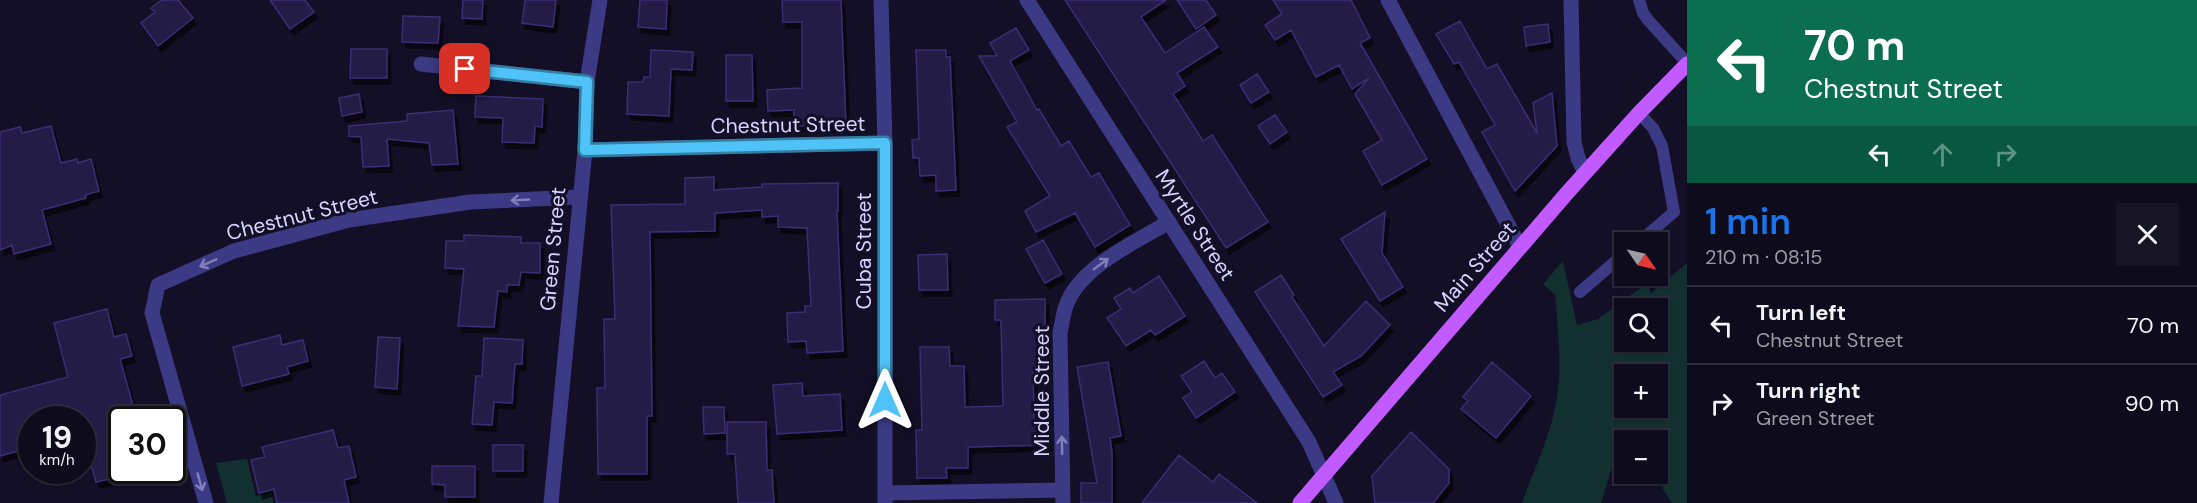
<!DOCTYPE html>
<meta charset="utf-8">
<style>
:root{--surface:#0e0b1c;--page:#171425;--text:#f1f3f6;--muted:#9b9ba3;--line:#2e2b3b;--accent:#1a73e8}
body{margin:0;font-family:"DM Sans",sans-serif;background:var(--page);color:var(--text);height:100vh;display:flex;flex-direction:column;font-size:22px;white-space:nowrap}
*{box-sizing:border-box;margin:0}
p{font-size:20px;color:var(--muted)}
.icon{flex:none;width:33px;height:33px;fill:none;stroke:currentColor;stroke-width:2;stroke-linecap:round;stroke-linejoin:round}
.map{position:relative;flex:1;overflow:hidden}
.details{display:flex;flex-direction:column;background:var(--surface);width:510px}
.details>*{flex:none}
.banner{background:#0b6e4f;color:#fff;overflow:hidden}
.needle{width:39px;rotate:124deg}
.controls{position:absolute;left:1614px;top:232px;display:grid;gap:12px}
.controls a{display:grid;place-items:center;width:54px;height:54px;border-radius:0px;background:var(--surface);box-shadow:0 2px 4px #0004,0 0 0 2px var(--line);font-size:30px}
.speed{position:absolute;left:18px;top:406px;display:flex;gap:12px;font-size:30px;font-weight:700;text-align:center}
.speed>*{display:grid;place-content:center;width:78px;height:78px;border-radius:50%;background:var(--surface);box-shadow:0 2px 4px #0004,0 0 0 2px var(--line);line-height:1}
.speed small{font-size:15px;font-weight:400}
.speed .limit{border:3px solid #111;border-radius:9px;background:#fff;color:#111}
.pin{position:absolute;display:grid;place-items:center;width:51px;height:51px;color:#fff;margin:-26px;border-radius:12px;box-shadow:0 3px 9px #0006}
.me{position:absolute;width:66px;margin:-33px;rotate:0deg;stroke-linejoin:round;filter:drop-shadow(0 0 4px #0008)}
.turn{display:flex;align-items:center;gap:21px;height:126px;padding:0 18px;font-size:27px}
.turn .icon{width:78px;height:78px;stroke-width:2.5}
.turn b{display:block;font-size:42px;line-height:51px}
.lanes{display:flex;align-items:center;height:57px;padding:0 18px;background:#0003;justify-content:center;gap:30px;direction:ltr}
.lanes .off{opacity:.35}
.round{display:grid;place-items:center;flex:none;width:63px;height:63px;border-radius:0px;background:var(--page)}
.summary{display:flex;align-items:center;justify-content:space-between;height:102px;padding:0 18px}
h1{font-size:36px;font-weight:600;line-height:45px;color:var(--accent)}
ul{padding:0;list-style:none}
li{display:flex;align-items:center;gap:18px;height:78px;padding:0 18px;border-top:2px solid var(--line)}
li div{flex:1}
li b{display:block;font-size:22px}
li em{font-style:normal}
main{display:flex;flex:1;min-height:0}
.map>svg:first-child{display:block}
.green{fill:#12302f;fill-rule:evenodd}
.building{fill:#241b47;stroke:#3b2d73;stroke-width:1.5;filter:url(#shadow)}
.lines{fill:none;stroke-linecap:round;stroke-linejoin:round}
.service{stroke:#3d3a85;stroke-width:12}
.minor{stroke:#3d3a85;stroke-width:15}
.tertiary{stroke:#3d3a85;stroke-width:15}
.primary{stroke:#c25bff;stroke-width:15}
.oneway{stroke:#837fbc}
.route-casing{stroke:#337fa1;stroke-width:15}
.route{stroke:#4fc3f7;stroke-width:10}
.labels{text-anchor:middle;stroke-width:6;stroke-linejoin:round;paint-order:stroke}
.street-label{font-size:21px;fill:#d9d4ff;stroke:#130f26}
</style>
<main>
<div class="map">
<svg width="1687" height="503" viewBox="0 0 1687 503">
<defs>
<filter id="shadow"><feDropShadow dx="3.5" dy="6" stdDeviation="0" flood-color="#0009"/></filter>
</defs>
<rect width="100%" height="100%" fill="#130f26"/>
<path class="green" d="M1563,261L1577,325L1598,319L1650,281V294L1687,263V503H1672L1653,474H1658V441H1632L1624,428L1601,503H1522C1534,469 1552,433 1557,397C1562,363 1558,329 1555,295L1543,284ZM1624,309H1658V342H1624ZM1624,375H1658V408H1624Z
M247,459L256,496L272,493L273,503H227L216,463Z"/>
<path class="building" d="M162,0H178L193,18L158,46L141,23L155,12L151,8Z
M270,0H305L314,12L290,29Z
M463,0H483L482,19L462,18Z
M525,0H556L553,27L522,23Z
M640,0H667L666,29L638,27Z
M782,0H841L846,126H794V110L768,111L767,90L802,88V22H783Z
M1065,0H1166L1141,17L1165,53L1204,27L1218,47L1177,73L1185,86L1173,94L1203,141L1212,135L1268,222L1226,248Z
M1177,0H1206L1216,15L1196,29Z
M1273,0H1351L1370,38L1360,43L1427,159L1382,185L1363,151L1382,140L1355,94L1369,78L1352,89L1339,65L1316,77L1291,30L1275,40L1265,25L1282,14Z
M403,16L440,17L438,43L402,42Z
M1460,21L1487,69L1497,64L1537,133L1533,103L1552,93L1557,146L1515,191L1482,132L1495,125L1459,62L1454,64L1436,34Z
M1548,24L1550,42L1526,46L1524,27Z
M1016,28L1029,50L1010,61L1037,110L1039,109L1061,146L1069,141L1091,177L1099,173L1130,225L1095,247L1075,213L1036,232L1025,211L1050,196L1007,127L1017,122L979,56H997L990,43Z
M351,49H387V78H350Z
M651,50L693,52L692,70L671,69L669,116L627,114L628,82H643L644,77H650Z
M916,50H946V57H950L956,190L936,191V175L920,176L919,158H913L912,140L919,139Z
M726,55H752L753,101H726Z
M1257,74L1269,92L1251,103L1240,85Z
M359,94L362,112L342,116L339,98Z
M476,96L543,99L542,127L535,126L534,143L502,142L503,118L475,117Z
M453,110L458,164L432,165L429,143L387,139L389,166L363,167L361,137L349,136V126L407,121V114Z
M1275,115L1287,132L1270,144L1258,126Z
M51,126L61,163L77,159L78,163L91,159L99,191L85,195L86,198L42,210L51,244L14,254L12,245L0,250V132L20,127L22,133Z
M714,177V190L762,187V184L838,183V211H837L843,351L807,353L806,341L788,342L787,313L805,312V306H811L807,228L778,227V216L762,217V210L715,213V231L650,232L652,416H647V474H598L597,388H605L604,319H615L611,205L685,204V178Z
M1385,212L1382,253L1403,287L1380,301L1341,239Z
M464,235L521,237V243H540V273L521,272L519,285H507V292L498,291L494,327L458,326L464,269L445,268L446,241H464Z
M1043,240L1062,274L1045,283L1026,249Z
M947,254L948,290H919L918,255Z
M1281,275L1294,295L1292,297L1324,346L1366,301L1390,325L1361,356L1333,372L1342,385L1323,397L1255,292Z
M1159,276L1185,316L1155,335L1151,330L1126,346L1107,318L1121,309L1114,298L1130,288L1133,293Z
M1045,299V370H1033L1034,421H1046L1047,445L968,447V468H946L947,478H917L916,430H922L920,347H949L950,366H964L965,407L1003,406L1001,320H995V300Z
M107,309L114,337L126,334L132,356L120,359L137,420H122V476L96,482L82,431V420H32V447L0,456V395L68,377L54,323Z
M280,335L282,345L303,340L308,361L287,367L289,374L242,386L233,347Z
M378,337L400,338L397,389L375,387Z
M484,338L523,340L522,364H515L512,403L494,402L492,425L472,424L476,376H482Z
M1204,361L1215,378L1222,373L1235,392L1196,418L1183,398L1192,392L1181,376Z
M1108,362L1121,436L1110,438L1112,453V503H1081V483H1097L1077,367Z
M1492,362L1531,396L1496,438L1461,409L1468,401L1463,397Z
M802,383L803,396L840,394L842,430L777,434L773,385Z
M703,407H724L725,433L704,434Z
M727,422H766L767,470H772L774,503H738L735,454H727Z
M333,430L338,448L349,446L356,477L344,480L349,503H277L274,489L259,493L251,460L265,457L262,447Z
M1411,432L1449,469V483L1433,503H1375L1372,476Z
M493,445H523V471H493Z
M1179,455L1213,482L1219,474L1257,503H1142Z
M432,466H475V497H445V485L432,484Z"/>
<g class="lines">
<path class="service" d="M1639,0L1643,13L1648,20L1687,63
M1638,243L1674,212L1662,146L1653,128L1639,113
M1580,292L1624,254"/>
<path class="minor" d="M881,0L885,143V503
M1388,0L1520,247
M1571,0L1574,142L1578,158L1585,173
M421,64L587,82
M585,150L885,143
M885,493L1063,490
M206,503L152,313L158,285L234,251L349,220L470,202L579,197
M1063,503L1060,333C1062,324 1063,314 1066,306C1079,267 1136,242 1169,222"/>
<path class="tertiary" d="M1027,0L1309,442L1336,503
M551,503L585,150L587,82L600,0"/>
<path class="primary" d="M1300,503L1567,193L1639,113L1687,64"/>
</g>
<defs><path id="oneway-shaft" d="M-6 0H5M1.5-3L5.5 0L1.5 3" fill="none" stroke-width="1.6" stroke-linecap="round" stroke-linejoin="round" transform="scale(1.5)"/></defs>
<g class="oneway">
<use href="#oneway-shaft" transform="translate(520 200) rotate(177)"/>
<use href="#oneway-shaft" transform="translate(208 263) rotate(156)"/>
<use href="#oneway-shaft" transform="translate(1101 264) rotate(-36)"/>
<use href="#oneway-shaft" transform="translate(1062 445) rotate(-91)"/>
<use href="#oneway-shaft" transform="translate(200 482) rotate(74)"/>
</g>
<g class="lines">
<defs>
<path id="route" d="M465,69L587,82L585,150L885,143V400"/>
</defs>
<use href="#route" class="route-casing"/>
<use href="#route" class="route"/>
</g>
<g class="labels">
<g class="street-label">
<text transform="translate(788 125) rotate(-1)" y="7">Chestnut Street</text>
<text transform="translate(302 215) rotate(-14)" y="7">Chestnut Street</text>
<text transform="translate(1195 225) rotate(57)" y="7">Myrtle Street</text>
<text transform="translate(553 249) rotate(-85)" y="7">Green Street</text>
<text transform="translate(864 251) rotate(-90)" y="7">Cuba Street</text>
<text transform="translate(1475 267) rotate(-49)" y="7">Main Street</text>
<text transform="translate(1042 391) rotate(-90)" y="7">Middle Street</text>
</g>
</g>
</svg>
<div class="controls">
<a><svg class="needle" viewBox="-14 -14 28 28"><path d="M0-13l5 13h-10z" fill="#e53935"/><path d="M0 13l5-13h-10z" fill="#9b9ba3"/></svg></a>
<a><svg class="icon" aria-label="search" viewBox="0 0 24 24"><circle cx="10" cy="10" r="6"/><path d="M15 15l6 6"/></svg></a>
<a>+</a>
<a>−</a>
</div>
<div class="speed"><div>19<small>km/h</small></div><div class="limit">30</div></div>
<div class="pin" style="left:465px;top:69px;background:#d93025"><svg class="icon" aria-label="arrive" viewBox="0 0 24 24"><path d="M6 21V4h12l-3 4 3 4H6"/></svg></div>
<svg class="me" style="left:885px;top:400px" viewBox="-20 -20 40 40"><path d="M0-17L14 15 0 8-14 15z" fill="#4fc3f7" stroke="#fff" stroke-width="4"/></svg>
</div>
<section class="details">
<div class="banner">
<div class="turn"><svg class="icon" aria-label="left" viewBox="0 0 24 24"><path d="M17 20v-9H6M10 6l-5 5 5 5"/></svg><div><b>70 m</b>Chestnut Street</div></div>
<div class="lanes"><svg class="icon" aria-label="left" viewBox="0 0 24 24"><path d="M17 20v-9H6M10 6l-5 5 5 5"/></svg><svg class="icon off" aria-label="ahead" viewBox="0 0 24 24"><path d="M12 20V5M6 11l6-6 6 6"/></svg><svg class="icon off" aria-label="right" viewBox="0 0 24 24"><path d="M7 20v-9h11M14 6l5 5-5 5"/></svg></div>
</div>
<div class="summary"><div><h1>1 min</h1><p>210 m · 08:15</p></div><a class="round"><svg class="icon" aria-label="close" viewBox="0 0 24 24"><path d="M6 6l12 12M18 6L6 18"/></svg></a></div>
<ul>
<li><svg class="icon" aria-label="left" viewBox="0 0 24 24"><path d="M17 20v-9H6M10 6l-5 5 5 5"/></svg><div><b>Turn left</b><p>Chestnut Street</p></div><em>70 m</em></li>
<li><svg class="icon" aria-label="right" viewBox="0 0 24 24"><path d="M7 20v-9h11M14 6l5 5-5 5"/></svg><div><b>Turn right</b><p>Green Street</p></div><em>90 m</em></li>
</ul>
</section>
</main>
